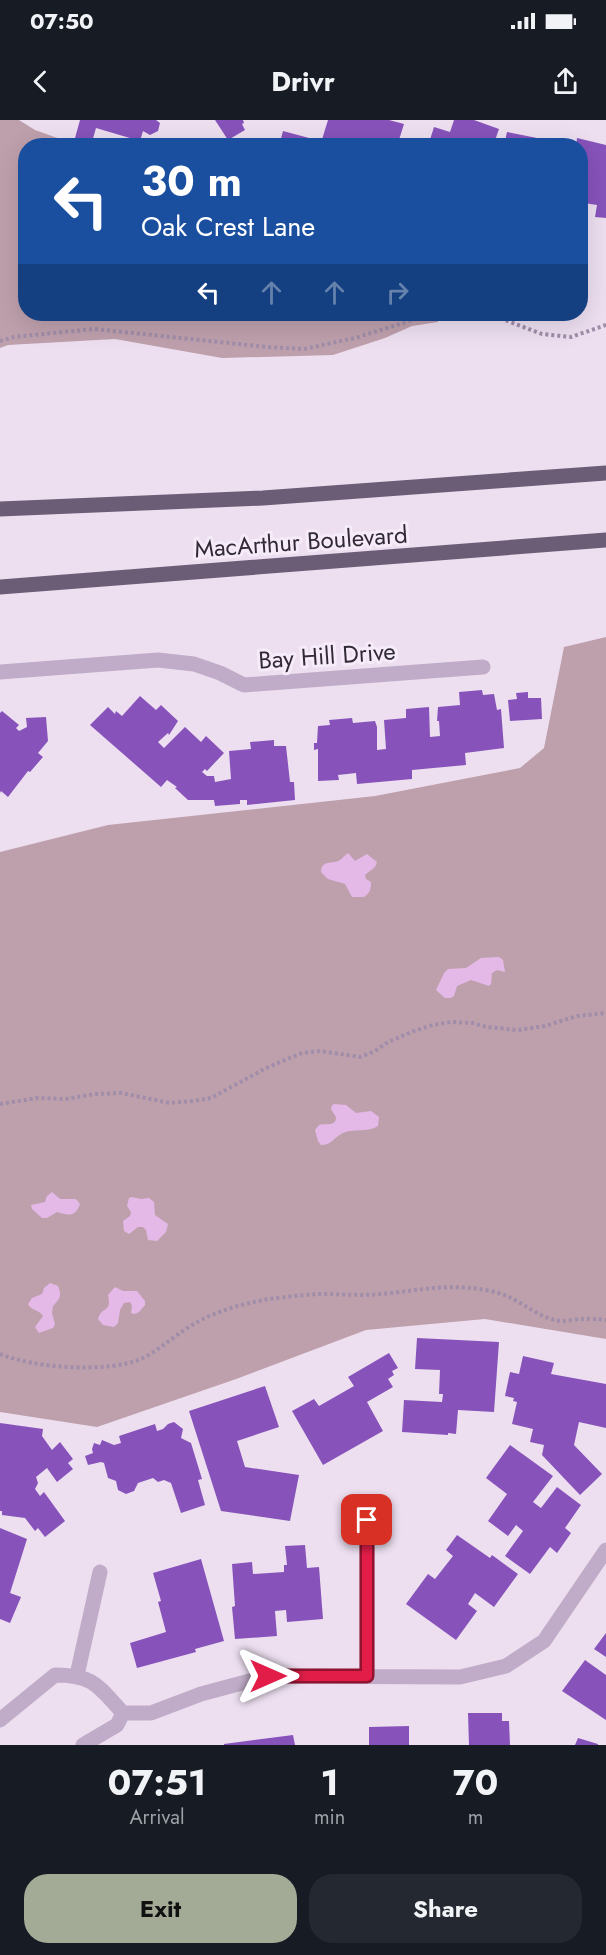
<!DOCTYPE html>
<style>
:root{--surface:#171b24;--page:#242831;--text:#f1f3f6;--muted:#9ea1a6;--accent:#a3ab97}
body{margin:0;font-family:Jost,sans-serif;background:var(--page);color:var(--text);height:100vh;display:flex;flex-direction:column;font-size:22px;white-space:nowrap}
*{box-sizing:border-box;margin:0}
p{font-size:20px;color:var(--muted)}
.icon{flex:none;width:33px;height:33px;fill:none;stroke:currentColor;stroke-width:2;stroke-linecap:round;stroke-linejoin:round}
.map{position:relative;height:1625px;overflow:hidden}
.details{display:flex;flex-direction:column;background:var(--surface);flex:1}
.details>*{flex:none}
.hud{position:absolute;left:18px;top:18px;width:570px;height:183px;border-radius:24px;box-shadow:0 6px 24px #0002;background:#1a4fa0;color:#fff;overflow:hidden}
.pin{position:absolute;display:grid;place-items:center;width:51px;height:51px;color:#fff;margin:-26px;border-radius:12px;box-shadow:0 3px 9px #0006}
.me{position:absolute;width:66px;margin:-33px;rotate:90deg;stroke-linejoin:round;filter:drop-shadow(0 0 4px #0008)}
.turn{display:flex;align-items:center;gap:21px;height:126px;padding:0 24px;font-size:27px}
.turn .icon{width:78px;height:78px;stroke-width:2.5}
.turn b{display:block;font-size:42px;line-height:51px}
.lanes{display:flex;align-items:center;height:57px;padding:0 24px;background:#0003;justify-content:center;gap:30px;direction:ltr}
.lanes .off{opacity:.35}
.eta{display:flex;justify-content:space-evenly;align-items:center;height:102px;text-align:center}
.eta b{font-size:36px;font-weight:700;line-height:42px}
.button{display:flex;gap:12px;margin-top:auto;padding:12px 24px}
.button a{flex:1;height:69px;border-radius:24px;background:var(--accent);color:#111;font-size:24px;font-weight:700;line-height:69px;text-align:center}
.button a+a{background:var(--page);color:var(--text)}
.status{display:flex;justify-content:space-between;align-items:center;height:42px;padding:0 30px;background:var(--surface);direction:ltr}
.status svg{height:16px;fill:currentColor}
header{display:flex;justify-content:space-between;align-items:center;height:78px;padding:0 24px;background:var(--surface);font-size:27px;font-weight:700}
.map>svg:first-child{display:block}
.green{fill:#bea0ac}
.sand{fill:#e4b9e8}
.building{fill:#8753bb}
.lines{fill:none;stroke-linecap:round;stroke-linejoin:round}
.path{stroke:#a08da9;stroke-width:4;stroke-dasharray:3 3;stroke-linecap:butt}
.street{stroke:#c0acc8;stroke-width:15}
.primary{stroke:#6c5d77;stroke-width:15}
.route-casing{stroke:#92132f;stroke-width:15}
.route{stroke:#e11d48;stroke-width:10}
.labels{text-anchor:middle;stroke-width:6;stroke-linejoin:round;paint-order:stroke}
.street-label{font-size:24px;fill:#312a36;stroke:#f6ebf8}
</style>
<div class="status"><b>07:50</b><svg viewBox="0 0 49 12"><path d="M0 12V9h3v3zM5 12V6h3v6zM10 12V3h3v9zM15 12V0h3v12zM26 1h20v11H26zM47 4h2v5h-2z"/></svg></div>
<header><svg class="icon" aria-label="back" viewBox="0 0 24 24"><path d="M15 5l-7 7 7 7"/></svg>Drivr<svg class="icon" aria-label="share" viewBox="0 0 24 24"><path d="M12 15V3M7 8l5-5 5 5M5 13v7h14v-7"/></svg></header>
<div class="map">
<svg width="606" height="1625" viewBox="0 0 606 1625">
<rect width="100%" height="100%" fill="#eddff0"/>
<path class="green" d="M0,0H19L35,10L77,25L26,26V194H437L438,202L412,206L385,218L333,235L222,238L115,219L8,225L0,228Z
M606,517V1219L485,1199L366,1210L239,1258L97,1307L0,1292V732L108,705L375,676L520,648L544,628L564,527Z"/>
<path class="sand" d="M348,733L355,741L367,734L377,742L375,747L365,755L366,759L371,762C371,769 370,773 364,777H352L345,764L328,759L321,752C322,739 332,745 340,740C343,738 345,735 348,733Z
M499,837L503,840L505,852L497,850L492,853L491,864L489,866L471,860L457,866L454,876L451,878H445L436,870L444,853L448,849L466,848L481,838Z
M335,984L346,985L356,993L371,991L379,997L378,1006C368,1013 354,1008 343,1013C334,1017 332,1025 321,1025L318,1021L315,1010L319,1005C326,1003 336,1007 336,997L331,989L332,985Z
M52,1072L60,1079H76L80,1084C75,1098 68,1095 57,1092L47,1098H42L32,1089L31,1085L45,1082L47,1076Z
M132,1077L141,1079L149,1078L154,1082L155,1095L168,1104L166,1112L157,1121L148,1120L146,1110L143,1107H138L129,1114L124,1111L123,1101L130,1096L131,1092L127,1086L129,1078Z
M50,1163L58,1166C62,1177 60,1178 53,1186L52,1193L55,1204L53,1208L39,1213L35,1207L43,1196C39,1189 31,1191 28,1184L32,1178L42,1174L44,1168Z
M115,1167L123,1171H137L145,1181V1185L139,1192L135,1194L131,1193L132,1186L130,1182L124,1183L120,1190L118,1203L114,1207L103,1205L98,1199C102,1185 112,1194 108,1175Z"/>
<path class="building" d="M80,0H156L160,3L158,11L150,15L143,11L140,21L96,8L92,22L75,18Z
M215,0H243L244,3L242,4L245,10L228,20Z
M328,0H389L404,4L398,23L405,26H320Z
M454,0H474L499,9L493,26H428L434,7L450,12Z
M283,11L309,18L307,26H279Z
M507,12L537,18L536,23L546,26H504Z
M577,18L606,25V98L595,97L597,85L584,83L580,95V26H576Z
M482,570L483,575L494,574L497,590L501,589L504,628L465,633L466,645L412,650V659L357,664L356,653L338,655L339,660L318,661V629L314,630V623H317L318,606L330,605L329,600L352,598L353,603L375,601L377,607V630L386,629L384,600L406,598V589L429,587L430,617L440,616L439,601H437L438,587L460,585L459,572Z
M528,572V578H541L542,599L510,601L508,580L517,579L516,573Z
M140,576L156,590L161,585L178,601L169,615L168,613L158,622L164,628L185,607L201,622L206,616L224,633L207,651L205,649L202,652L207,656H214L215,662L231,659L229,631L251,629L250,622L274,620V626H286L290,662H294L295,680L247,685V680H240V684L215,686L214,680H188L175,668L177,667L167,660L161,667L90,605L108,587L115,594L116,591L122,596Z
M2,591L19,605L16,608L19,611L27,607L26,598L46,597L48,621L38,633L43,637L30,652L28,651L8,677L1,671L0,673V593Z
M417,1218L499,1222L494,1292L458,1290L456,1314L448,1313V1315L402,1312L404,1280L442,1282L443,1274H439L440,1250L415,1249Z
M389,1233L398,1248L392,1251L394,1255L388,1259L393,1267L367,1282L383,1311L323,1345L292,1291L314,1279L319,1286L354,1266L348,1257Z
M523,1236L554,1243L551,1254L606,1264V1308L579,1302L574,1325L602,1354L580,1375L542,1335L544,1325L530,1322L533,1309L512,1304L517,1282L513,1281L514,1278L505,1276L510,1252L519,1254Z
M265,1266L279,1307L237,1321L245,1347L299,1355L290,1401L221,1391L189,1291Z
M174,1302L183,1309L181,1318L191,1323L202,1359L198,1360L205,1385L181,1393L171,1363L164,1360L158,1362L153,1358L138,1363L134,1371L126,1374L118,1370L116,1361L108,1358L104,1343L101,1342L88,1345L85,1336L93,1333L92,1329L94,1323L100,1325L102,1320L114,1325L121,1323L119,1316L155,1304L157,1311L163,1309L168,1304Z
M0,1303L43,1309L42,1316L52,1330L60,1322L73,1339L68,1343L73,1349L57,1362L47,1348L36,1357L38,1363L35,1369L40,1376L44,1372L65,1401L45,1417L38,1408L35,1411L25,1398L2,1395V1391H0Z
M510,1325L553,1356L533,1382L541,1388L557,1367L581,1385L565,1408L571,1413L557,1433L550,1427L530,1454L505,1436L523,1411L516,1405L508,1416L488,1401L507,1374L486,1358Z
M0,1408L27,1419L10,1473L21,1477L10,1503L0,1499Z
M457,1415L490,1438L492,1435L518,1454L494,1487L475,1473L468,1484L477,1491L456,1520L406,1484L428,1454L435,1459L453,1436L446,1430Z
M305,1425L307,1448L319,1447L323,1499L287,1502L286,1490L275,1491L277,1516L235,1519L232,1487L235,1486L232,1444L252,1442L253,1454L284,1452V1445H287L285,1426Z
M201,1439L224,1521L195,1529L196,1532L137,1548L130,1523L166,1512L158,1482L161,1481L153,1453Z
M606,1513V1537L594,1529Z
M585,1540L606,1555V1600L562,1571Z
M468,1593H502V1601H509L510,1625H469Z
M409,1606V1625H369V1607Z
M293,1615L295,1625H224V1624Z
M578,1618L598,1624V1625H575Z"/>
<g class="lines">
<path class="path" d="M489,194L542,214L571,217L606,205
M0,221L14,217L94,209L267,227L304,229L355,218L419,198L469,194
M0,984L37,978L65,979L95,974L121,973L170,983L193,981L211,978L266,948L302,933L320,931L360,937L375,931L388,922L414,911L433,905L451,902L472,903L487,907L518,910L545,906L577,896L606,893
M0,1234C35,1248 108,1254 143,1238C161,1229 175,1215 192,1205C215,1191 242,1184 269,1179C285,1177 302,1175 318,1174C339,1174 361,1176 382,1174C412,1171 441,1165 472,1168C483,1169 497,1172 507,1176C525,1184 541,1199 561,1201C568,1201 576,1199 583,1199C591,1199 598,1199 606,1200"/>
<path class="street" d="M0,552L158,540L194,544L220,553L244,565L483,547
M77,1555L100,1452
M367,1556V1399
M0,1600L55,1555C94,1555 98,1566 123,1593H151L201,1574L268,1556L460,1557L506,1546L544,1521L606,1430
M83,1625L117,1605L123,1593"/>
<path class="primary" d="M0,389L263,378L606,353
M0,467L606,420"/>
</g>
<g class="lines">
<defs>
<path id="route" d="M268,1556H367V1400"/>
</defs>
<use href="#route" class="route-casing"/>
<use href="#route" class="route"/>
</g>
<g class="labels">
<g class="street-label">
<text transform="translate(301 422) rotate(-4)" y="8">MacArthur Boulevard</text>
<text transform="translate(327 536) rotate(-4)" y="8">Bay Hill Drive</text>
</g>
</g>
</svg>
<div class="pin" style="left:367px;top:1400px;background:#d93025"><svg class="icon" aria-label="arrive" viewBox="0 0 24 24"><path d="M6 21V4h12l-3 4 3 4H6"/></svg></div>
<svg class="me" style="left:268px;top:1556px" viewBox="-20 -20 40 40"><path d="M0-17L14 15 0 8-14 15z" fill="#e11d48" stroke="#fff" stroke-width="4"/></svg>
<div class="hud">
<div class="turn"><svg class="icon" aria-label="left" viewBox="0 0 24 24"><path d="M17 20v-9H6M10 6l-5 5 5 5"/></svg><div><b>30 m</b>Oak Crest Lane</div></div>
<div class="lanes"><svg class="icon" aria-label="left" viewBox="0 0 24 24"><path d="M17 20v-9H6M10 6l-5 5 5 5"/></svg><svg class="icon off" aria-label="ahead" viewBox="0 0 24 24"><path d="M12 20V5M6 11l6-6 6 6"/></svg><svg class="icon off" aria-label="ahead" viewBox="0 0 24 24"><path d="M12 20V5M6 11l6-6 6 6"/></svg><svg class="icon off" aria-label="right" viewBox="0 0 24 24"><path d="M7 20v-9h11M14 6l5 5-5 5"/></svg></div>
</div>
</div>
<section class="details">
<div class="eta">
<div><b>07:51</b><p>Arrival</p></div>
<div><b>1</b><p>min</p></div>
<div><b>70</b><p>m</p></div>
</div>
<div class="button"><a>Exit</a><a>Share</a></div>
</section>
